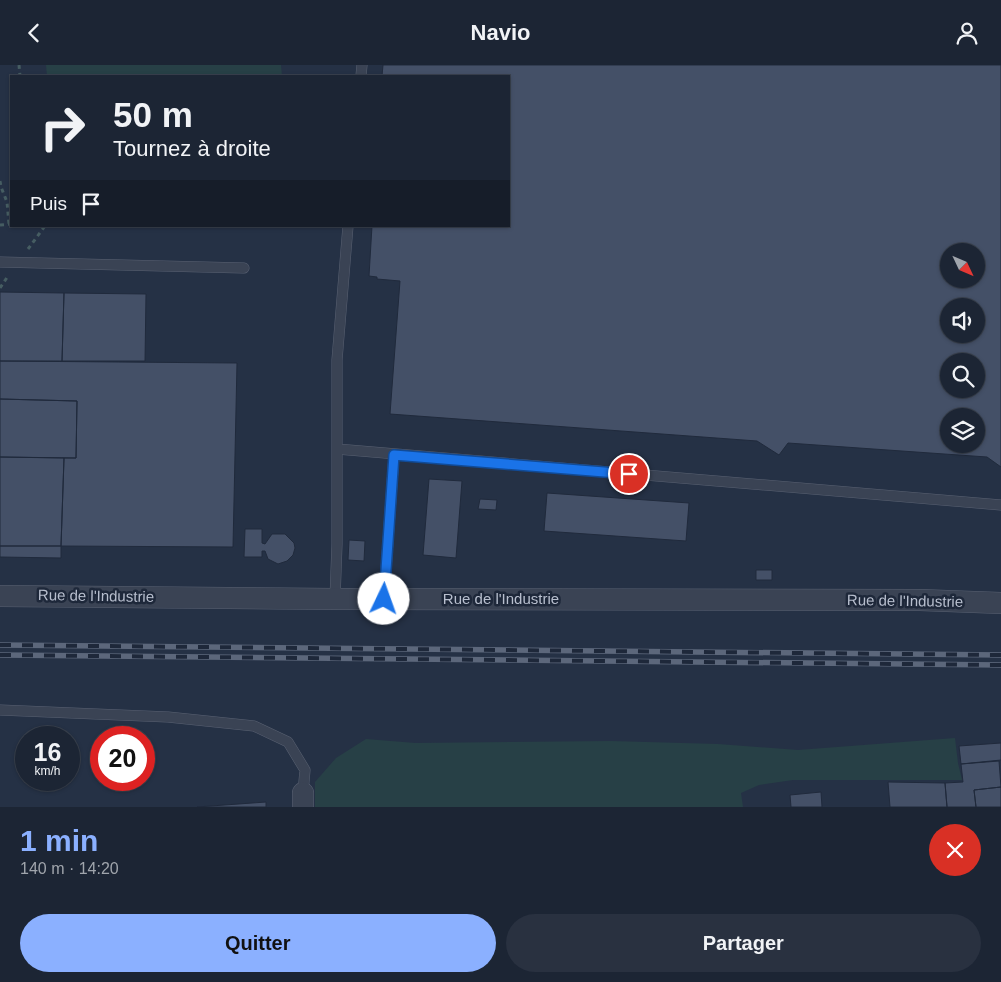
<!DOCTYPE html>
<html lang="fr">
<meta charset="utf-8">
<style>
:root{--surface:#1c2534;--page:#293140;--text:#f1f3f6;--muted:#a0a5ac;--line:#3a424f;--accent:#8bb0ff}
body{margin:0;font-family:Arial,sans-serif;background:var(--page);color:var(--text);height:100vh;display:flex;flex-direction:column;font-size:19px;white-space:nowrap}
*{box-sizing:border-box;margin:0}
p{font-size:16px;color:var(--muted)}
.icon{flex:none;width:28px;height:28px;fill:none;stroke:currentColor;stroke-width:2;stroke-linecap:round;stroke-linejoin:round}
.map{position:relative;height:742px;overflow:hidden}
.details{display:flex;flex-direction:column;background:var(--surface);flex:1}
.details>*{flex:none}
.hud{position:absolute;left:10px;top:10px;width:500px;height:152px;border-radius:0px;box-shadow:0 1px 4px #0004,0 0 0 1px var(--line);background:#1c2534;color:var(--text);overflow:hidden}
.needle{width:32px;rotate:134deg}
.tools{position:absolute;left:940px;top:178px;display:grid;gap:10px}
.tools a{display:grid;place-items:center;width:45px;height:45px;border-radius:50%;background:var(--surface);box-shadow:0 1px 4px #0004,0 0 0 1px var(--line);font-size:25px}
.speed{position:absolute;left:15px;top:661px;display:flex;gap:10px;font-size:25px;font-weight:700;text-align:center}
.speed>*{display:grid;place-content:center;width:65px;height:65px;border-radius:50%;background:var(--surface);box-shadow:0 1px 4px #0004,0 0 0 1px var(--line);line-height:1}
.speed small{font-size:12px;font-weight:400}
.speed .limit{border:8px solid #d22;background:#fff;color:#111}
.pin{position:absolute;display:grid;place-items:center;width:42px;height:42px;color:#fff;margin:-21px;border:2px solid #fff;border-radius:50%;box-shadow:0 1px 5px #0007}
.me{position:absolute;width:55px;margin:-28px;rotate:3deg;stroke-linejoin:round;filter:drop-shadow(0 0 4px #0008)}
.turn{display:flex;align-items:center;gap:18px;height:105px;padding:0 20px;font-size:22px}
.turn .icon{width:65px;height:65px;stroke-width:2.5}
.turn b{display:block;font-size:35px;line-height:42px}
.then{display:flex;align-items:center;height:48px;padding:0 20px;background:#0003;gap:10px;font-size:19px}
.round{display:grid;place-items:center;flex:none;width:52px;height:52px;border-radius:26px;background:var(--page)}
.summary{display:flex;align-items:center;justify-content:space-between;height:85px;padding:0 20px}
h1{font-size:30px;font-weight:600;line-height:38px;color:var(--accent)}
.primary-button{display:flex;gap:10px;margin-top:auto;padding:10px 20px}
.primary-button a{flex:1;height:58px;border-radius:30px;background:var(--accent);color:#111;font-size:20px;font-weight:600;line-height:58px;text-align:center}
.primary-button a+a{background:var(--page);color:var(--text)}
header{display:flex;justify-content:space-between;align-items:center;height:65px;padding:0 20px;background:var(--surface);font-size:22px;font-weight:600}
.map>svg:first-child{display:block}
.green{fill:#274046}
.building{fill:#445067;stroke:#202a3c;fill-rule:evenodd}
.lines{fill:none;stroke-linecap:round;stroke-linejoin:round}
.lane-casing{stroke:#596172;stroke-width:11}
.street-casing{stroke:#596172;stroke-width:22}
.path{stroke:#465d62;stroke-width:3;stroke-dasharray:4 4;stroke-linecap:butt}
.lane{stroke:#3a4354;stroke-width:10}
.street{stroke:#3a4354;stroke-width:21}
.rail-casing{stroke:#5c677b;stroke-width:5.5}
.rail{stroke:#1e283a;stroke-width:4;stroke-dasharray:11;stroke-linecap:butt}
.route-casing{stroke:#114b97;stroke-width:12}
.route{stroke:#1a73e8;stroke-width:9}
.labels{text-anchor:middle;stroke-width:5;stroke-linejoin:round;paint-order:stroke}
.street-label{font-size:15px;fill:#b8bfce;stroke:#1e283a}
</style>
<header><svg class="icon" aria-label="back" viewBox="0 0 24 24"><path d="M15 5l-7 7 7 7"/></svg>Navio<svg class="icon" aria-label="person" viewBox="0 0 24 24"><circle cx="12" cy="8" r="4"/><path d="M4 21q1-7 8-7t8 7"/></svg></header>
<div class="map">
<svg width="1001" height="742" viewBox="0 0 1001 742">
<rect width="100%" height="100%" fill="#253145"/>
<path class="green" d="M46,0H281L282,11H47Z
M955,673L958,698L962,715H793L759,720L741,728L743,742H315V717L336,693L366,674L415,678L611,676L718,679L798,685Z"/>
<path class="building" d="M383,0H1001V402L987,392L788,378L779,390L757,376L390,349L400,216L377,214V212L369,211L372,161H509V11H382ZM949,186H976V214H949ZM949,241H976V269H949ZM949,296H976V324H949ZM949,351H976V379H949Z
M0,227L64,228L62,296H0Z
M64,228L146,229L145,296H62Z
M0,296L237,298L233,482L61,481L64,393H76L77,336L0,334Z
M0,334L77,336L76,393L0,392Z
M0,392L64,393L61,481H0Z
M429,414L462,416L456,493L423,490Z
M547,428L689,438L686,476L544,466Z
M480,434L497,435L496,445L478,444Z
M245,464H262V478L265,479L272,469H285L294,478L295,483L293,490L287,496L278,499L268,494L265,486H262V492H244Z
M349,475L365,476L364,496L348,495Z
M0,481H61V493L0,492Z
M756,505H772V515H756Z
M1001,678V695L961,699L959,681Z
M999,696L1001,722L974,725L976,742H947L945,718L963,717L961,699Z
M888,717L945,718L947,742H890Z
M1001,722V742H976L974,725Z
M821,727L822,742H791L790,730Z
M266,737V742H197Z"/>
<g class="lines">
<defs>
<path id="lane" d="M361,11L362,0
M0,197L244,203
M337,384L1001,440
M335,534L337,479V295L348,161
M384,534L394,390
M0,645L168,652L254,661L288,677L305,705L303,728"/>
<path id="street" d="M0,531L335,534L920,535L1001,538
M303,742V728"/>
</defs>
<use href="#lane" class="lane-casing"/>
<use href="#street" class="street-casing"/>
<path class="path" d="M19,0L20,11
M0,116L1,122L7,137L9,159
M0,160L11,159
M28,184L45,161
M0,223L8,211"/>
<use href="#lane" class="lane"/>
<use href="#street" class="street"/>
<defs>
<path id="rail" d="M0,580L1001,590
M0,590L1001,600"/>
</defs>
<use href="#rail" class="rail-casing"/>
<use href="#rail" class="rail"/>
</g>
<g class="lines">
<defs>
<path id="route" d="M384,534L394,390L629,409"/>
</defs>
<use href="#route" class="route-casing"/>
<use href="#route" class="route"/>
</g>
<g class="labels">
<g class="street-label">
<text transform="translate(96 531) rotate(1)" y="5">Rue de l'Industrie</text>
<text x="501" y="539">Rue de l'Industrie</text>
<text transform="translate(905 536) rotate(1)" y="5">Rue de l'Industrie</text>
</g>
</g>
</svg>
<div class="tools">
<a><svg class="needle" viewBox="-14 -14 28 28"><path d="M0-13l5 13h-10z" fill="#e53935"/><path d="M0 13l5-13h-10z" fill="#a0a5ac"/></svg></a>
<a><svg class="icon" aria-label="sound" viewBox="0 0 24 24"><path d="M4 9h4l5-4v14l-5-4H4zM17 9q2 3 0 6"/></svg></a>
<a><svg class="icon" aria-label="search" viewBox="0 0 24 24"><circle cx="10" cy="10" r="6"/><path d="M15 15l6 6"/></svg></a>
<a><svg class="icon" aria-label="layers" viewBox="0 0 24 24"><path d="M12 4l9 5-9 5-9-5zM3 14l9 5 9-5"/></svg></a>
</div>
<div class="speed"><div>16<small>km/h</small></div><div class="limit">20</div></div>
<div class="pin" style="left:629px;top:409px;background:#d93025"><svg class="icon" aria-label="arrive" viewBox="0 0 24 24"><path d="M6 21V4h12l-3 4 3 4H6"/></svg></div>
<svg class="me" style="left:384px;top:534px" viewBox="-20 -20 40 40"><circle r="19" fill="#fff"/><path d="M0-13L10 11 0 6-10 11z" fill="#1a73e8"/></svg>
<div class="hud">
<div class="turn"><svg class="icon" aria-label="right" viewBox="0 0 24 24"><path d="M7 20v-9h11M14 6l5 5-5 5"/></svg><div><b>50 m</b>Tournez à droite</div></div>
<div class="then">Puis<svg class="icon" aria-label="arrive" viewBox="0 0 24 24"><path d="M6 21V4h12l-3 4 3 4H6"/></svg></div>
</div>
</div>
<section class="details">
<div class="summary"><div><h1>1 min</h1><p>140 m · 14:20</p></div><a class="round" style="background:#d93025;color:#fff"><svg class="icon" aria-label="close" viewBox="0 0 24 24"><path d="M6 6l12 12M18 6L6 18"/></svg></a></div>
<div class="primary-button"><a>Quitter</a><a>Partager</a></div>
</section>
